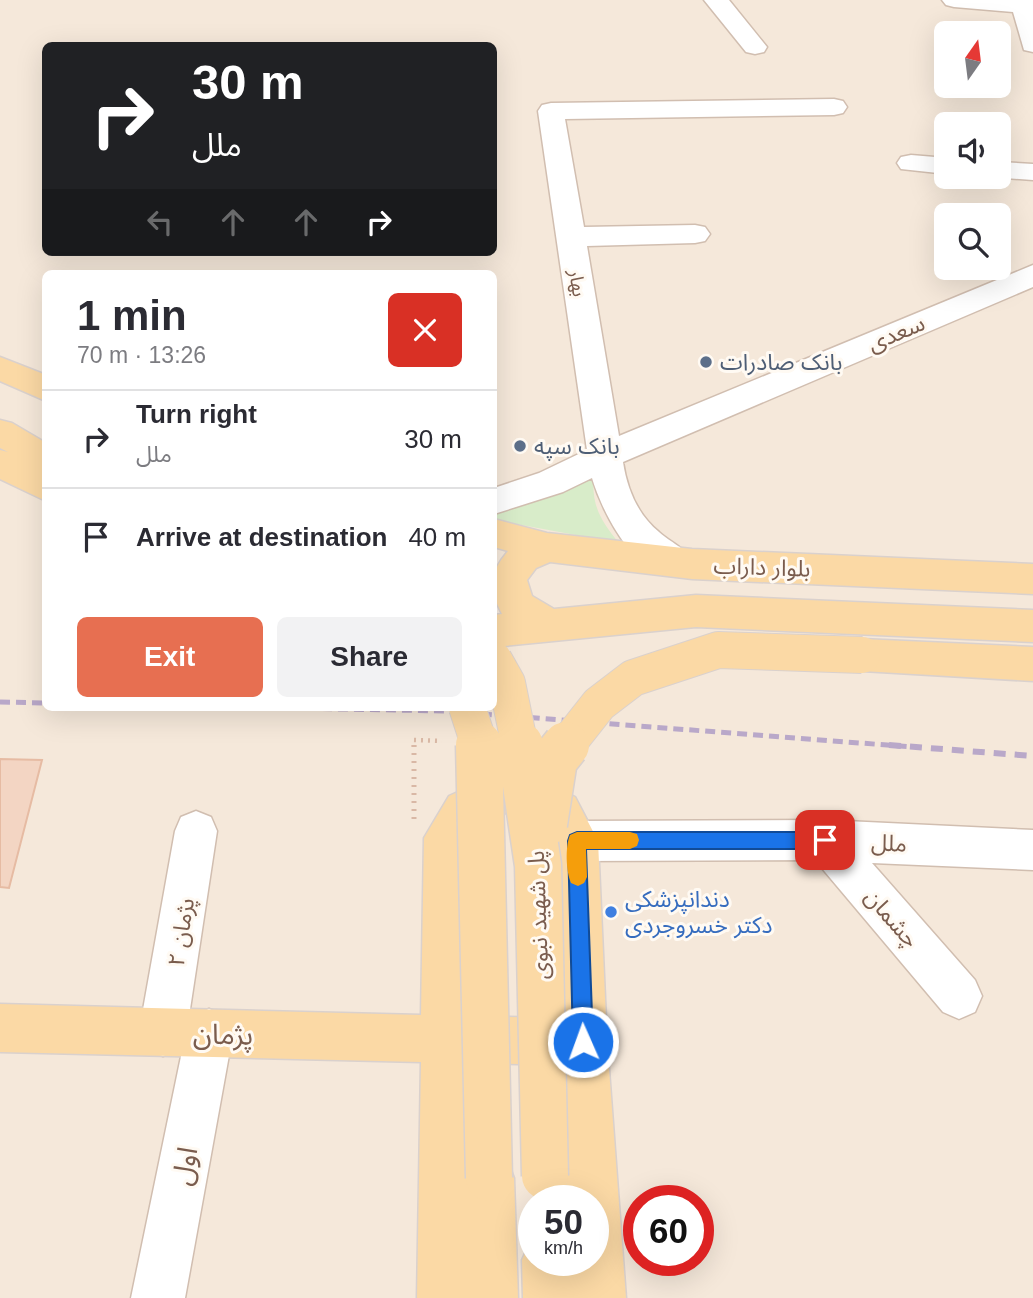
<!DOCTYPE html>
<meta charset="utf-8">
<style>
:root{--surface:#fff;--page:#f2f2f3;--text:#2b2b33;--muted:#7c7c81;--line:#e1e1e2;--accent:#e76f51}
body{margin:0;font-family:Arial,"Noto Sans Arabic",sans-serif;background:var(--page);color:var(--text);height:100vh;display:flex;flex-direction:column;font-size:26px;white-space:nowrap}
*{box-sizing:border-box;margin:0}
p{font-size:23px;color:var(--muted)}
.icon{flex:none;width:38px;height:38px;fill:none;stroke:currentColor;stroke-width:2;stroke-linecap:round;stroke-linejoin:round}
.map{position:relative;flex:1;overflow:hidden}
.panel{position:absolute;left:42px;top:270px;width:455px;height:441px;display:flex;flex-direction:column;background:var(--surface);border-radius:10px;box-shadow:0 7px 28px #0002}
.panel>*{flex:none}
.banner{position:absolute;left:42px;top:42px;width:455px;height:214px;border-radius:10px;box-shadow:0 7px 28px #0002;background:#202124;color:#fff;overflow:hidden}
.needle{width:46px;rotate:14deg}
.controls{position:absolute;left:934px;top:21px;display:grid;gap:14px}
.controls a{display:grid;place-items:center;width:77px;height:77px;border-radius:10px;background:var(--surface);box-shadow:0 7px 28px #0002;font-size:35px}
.speed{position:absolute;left:518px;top:1185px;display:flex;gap:14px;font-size:35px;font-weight:700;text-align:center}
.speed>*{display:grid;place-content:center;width:91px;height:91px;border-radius:50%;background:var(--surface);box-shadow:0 7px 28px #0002;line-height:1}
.speed small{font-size:18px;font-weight:400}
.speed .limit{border:10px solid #d22;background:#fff;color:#111}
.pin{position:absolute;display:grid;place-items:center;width:60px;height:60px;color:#fff;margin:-30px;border-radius:14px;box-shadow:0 4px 10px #0006}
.me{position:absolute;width:77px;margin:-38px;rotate:358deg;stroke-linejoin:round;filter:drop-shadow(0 0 5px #0008)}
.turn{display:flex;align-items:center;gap:24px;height:147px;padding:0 35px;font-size:32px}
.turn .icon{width:91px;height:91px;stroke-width:2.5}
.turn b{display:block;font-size:49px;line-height:60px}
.lanes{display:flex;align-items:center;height:66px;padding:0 35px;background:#0003;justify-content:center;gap:35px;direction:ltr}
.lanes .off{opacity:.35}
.round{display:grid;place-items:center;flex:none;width:74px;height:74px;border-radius:10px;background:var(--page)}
.summary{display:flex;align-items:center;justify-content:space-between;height:119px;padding:0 35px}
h1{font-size:42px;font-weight:600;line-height:52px}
.cta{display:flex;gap:14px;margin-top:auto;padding:14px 35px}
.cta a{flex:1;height:80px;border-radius:10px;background:var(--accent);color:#fff;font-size:28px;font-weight:600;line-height:80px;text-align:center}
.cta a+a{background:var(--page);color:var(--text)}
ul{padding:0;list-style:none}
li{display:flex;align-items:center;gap:21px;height:98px;padding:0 35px;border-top:2px solid var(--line)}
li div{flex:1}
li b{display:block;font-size:26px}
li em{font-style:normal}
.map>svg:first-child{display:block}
.residential{fill:#f5e8da;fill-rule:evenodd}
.green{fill:#d8ecc9}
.building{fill:#f3d5c3;stroke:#e6bba3;stroke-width:2}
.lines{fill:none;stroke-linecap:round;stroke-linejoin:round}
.minor-casing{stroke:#d1beb0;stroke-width:3}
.major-casing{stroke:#dad1cd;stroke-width:3}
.path-far1{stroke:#d9b8a5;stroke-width:4.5;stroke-dasharray:2 5;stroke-linecap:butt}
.path{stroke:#d9b8a5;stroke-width:5;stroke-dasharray:2 6;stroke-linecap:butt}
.minor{fill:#fff;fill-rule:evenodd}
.major{fill:#fbd9a5;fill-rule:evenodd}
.rail-far1{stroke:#b9a8c9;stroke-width:5;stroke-dasharray:10 6;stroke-linecap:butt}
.rail{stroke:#b9a8c9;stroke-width:6;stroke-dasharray:12 9;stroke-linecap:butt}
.major-bridge-far1-casing{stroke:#dad1cd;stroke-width:38;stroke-linecap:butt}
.major-bridge-casing{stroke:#dad1cd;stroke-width:49;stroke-linecap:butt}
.major-bridge-far1{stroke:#fbd9a5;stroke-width:36}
.major-bridge{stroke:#fbd9a5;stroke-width:46}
.route{fill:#1a73e8;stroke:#114b97;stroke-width:2}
.slow{fill:#f59e0b}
.service-dot{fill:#5c6f8a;stroke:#fffaf3;stroke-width:2.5}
.shop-dot{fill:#3f7fe0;stroke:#fffaf3;stroke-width:2.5}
.labels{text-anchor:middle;stroke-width:6;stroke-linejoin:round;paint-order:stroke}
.far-street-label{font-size:19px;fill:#7a5c4d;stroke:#fffaf3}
.street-label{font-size:23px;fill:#7a5c4d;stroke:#fffaf3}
.service-label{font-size:23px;fill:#4e5e75;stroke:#fffaf3;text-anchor:start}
.shop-label{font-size:23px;fill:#366cbe;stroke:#fffaf3;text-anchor:start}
.near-street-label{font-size:28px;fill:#7a5c4d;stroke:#fffaf3}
</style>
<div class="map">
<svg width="1033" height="1298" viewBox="0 0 1033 1298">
<rect width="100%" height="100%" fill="#fdf6ec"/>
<path class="residential" d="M0,0H1033V1298H0ZM947,33H999V86H947ZM46,46H494V252H46ZM947,124H999V177H947ZM947,215H999V268H947ZM46,273H494V707H46ZM534,1200H593V1260H534ZM639,1200H698V1260H639Z"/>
<path class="green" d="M594,470C591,504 598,517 619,543L494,520V513L551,495Z"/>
<path class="building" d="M0,759L42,760L9,888L0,887Z"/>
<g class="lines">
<defs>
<path id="minor" d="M704,0H729L767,47L764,52L755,54L746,52Z
M942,0H1033V52L1024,50L1013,12L954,7L946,5Z
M834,99L843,101L847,107L843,113L834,115L565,119L584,227L695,225L705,227L710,234L705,241L695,243L587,246L619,436L1033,265V287L623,462C627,489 638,515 659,532C671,543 685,547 692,562L687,572C639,588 603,514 592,478L563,492L494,514V488L539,473L587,450L538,111L542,105L551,103Z
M911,155L947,158V174L901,169L897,163L901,157Z
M999,162L1033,164V180L992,177H999Z
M196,811L211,817L217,831L187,1029L192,1016L209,1009L226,1016L233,1033L185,1298H131L185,1037L180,1049L163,1056L146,1049L139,1032L175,831L181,817Z
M825,820L1033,830V870L872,863L975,980L982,996L975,1012L959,1019L943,1012L815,860L577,861L562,855L556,841L562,827L577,821Z"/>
<path id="major" d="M0,357L46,375V401L0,381Z
M0,420L12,423L46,443V501L0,479V450L8,452L0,448Z
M494,519L547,533L692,549L1033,564V594L692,579L550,562L536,568L527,580L532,596L554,609L696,595L1033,610V642L696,627L494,647V615L502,614C488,587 489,574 508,551L494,547Z
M862,639L1033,647V681L862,671L848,667L843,655L848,643Z
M495,775H529L575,797L598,841L607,1042L626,1298H523L522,1260L530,1242L534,1240V1260H593V1200H567L561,1065L468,1063L469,1164L471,1160L489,1153L507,1160L514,1178L518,1298H417L421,1062L0,1052V1004L421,1015L424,838L449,796ZM499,813C530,813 540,816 556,844L559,1018L468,1016L466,843L479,824Z"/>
</defs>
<use href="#minor" class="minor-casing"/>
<use href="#major" class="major-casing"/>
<path class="path-far1" d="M414,747V740L442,741"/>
<path class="path" d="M414,745V819"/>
<use href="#minor" class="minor"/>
<use href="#major" class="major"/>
<path class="rail-far1" d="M0,702L46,703
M242,707L444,711L912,747"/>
<path class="rail" d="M889,745L1033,756"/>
<defs>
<path id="major-bridge-far1" d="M494,660L507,683L520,747
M467,707L480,747
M565,747L599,704L633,678L718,650L862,655"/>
<path id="major-bridge" d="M479,745L489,1178
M520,745L538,865L545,1176
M544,824L554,760L566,745"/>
</defs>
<use href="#major-bridge-far1" class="major-bridge-far1-casing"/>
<use href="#major-bridge" class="major-bridge-casing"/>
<use href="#major-bridge-far1" class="major-bridge-far1"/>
<use href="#major-bridge" class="major-bridge"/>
</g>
<path class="route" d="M577,832H825L831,834L834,840L831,846L825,849H586L593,1042L590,1049L583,1052L576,1049L573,1042L568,841L570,835Z"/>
<path class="slow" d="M577,832H630L637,834L639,840L637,846L630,849H586L587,877L584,883L578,886L571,883C566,871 565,847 570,835Z"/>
<g class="service-dot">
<circle cx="706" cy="362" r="7"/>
<circle cx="520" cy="446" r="7"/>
</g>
<circle class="shop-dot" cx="611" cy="912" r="7"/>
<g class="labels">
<g class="far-street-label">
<text transform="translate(578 283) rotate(81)" y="7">بهار</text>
</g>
<g class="street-label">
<text transform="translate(896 333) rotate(-23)" y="8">سعدی</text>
<text transform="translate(762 567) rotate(2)" y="8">بلوار داراب</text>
<text transform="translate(889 843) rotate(3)" y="8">ملل</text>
<text transform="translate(538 915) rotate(-92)" y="8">پل شهید نبوی</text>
<text transform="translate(892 918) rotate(49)" y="8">چشمان</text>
<text transform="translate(181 932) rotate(-81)" y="8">پژمان ۲</text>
</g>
<g class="service-label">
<text x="720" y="370">بانک صادرات</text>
<text x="534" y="454">بانک سپه</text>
</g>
<g class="shop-label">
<text x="625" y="907">دندانپزشکی<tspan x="625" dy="26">دکتر خسروجردی</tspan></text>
</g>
<g class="near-street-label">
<text transform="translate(223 1034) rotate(1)" y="10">پژمان</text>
<text transform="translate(184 1166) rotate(-79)" y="10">اول</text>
</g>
</g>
</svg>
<div class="controls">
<a><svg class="needle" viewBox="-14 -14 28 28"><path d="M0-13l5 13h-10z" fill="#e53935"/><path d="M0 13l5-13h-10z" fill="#7c7c81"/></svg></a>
<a><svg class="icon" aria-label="sound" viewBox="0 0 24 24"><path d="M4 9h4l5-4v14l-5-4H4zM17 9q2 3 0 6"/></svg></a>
<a><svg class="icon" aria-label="search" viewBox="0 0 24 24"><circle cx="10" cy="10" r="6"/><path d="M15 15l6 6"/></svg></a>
</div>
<div class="speed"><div>50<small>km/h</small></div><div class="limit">60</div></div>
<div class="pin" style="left:825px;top:840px;background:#d93025"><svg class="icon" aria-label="arrive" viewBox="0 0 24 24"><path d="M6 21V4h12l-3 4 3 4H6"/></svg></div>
<svg class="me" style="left:583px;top:1042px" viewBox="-20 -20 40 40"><circle r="17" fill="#1a73e8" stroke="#fff" stroke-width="3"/><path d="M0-11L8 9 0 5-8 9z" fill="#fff"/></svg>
<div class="banner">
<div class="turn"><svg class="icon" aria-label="right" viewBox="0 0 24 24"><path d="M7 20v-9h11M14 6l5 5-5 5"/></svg><div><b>30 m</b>ملل</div></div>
<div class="lanes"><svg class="icon off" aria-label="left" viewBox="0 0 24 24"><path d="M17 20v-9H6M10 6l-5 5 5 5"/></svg><svg class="icon off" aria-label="ahead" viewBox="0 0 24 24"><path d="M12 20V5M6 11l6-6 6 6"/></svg><svg class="icon off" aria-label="ahead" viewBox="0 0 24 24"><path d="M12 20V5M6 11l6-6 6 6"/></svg><svg class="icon" aria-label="right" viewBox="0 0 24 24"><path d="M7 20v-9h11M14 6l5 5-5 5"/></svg></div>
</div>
<section class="panel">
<div class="summary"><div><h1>1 min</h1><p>70 m · 13:26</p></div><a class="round" style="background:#d93025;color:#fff"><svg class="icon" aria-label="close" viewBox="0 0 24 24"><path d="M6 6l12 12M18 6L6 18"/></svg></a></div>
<ul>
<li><svg class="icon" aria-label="right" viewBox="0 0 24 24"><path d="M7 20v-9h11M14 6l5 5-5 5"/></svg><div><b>Turn right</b><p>ملل</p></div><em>30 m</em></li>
<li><svg class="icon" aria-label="arrive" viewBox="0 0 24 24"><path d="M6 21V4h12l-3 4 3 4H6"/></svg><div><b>Arrive at destination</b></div><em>40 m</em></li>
</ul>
<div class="cta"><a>Exit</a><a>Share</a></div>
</section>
</div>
